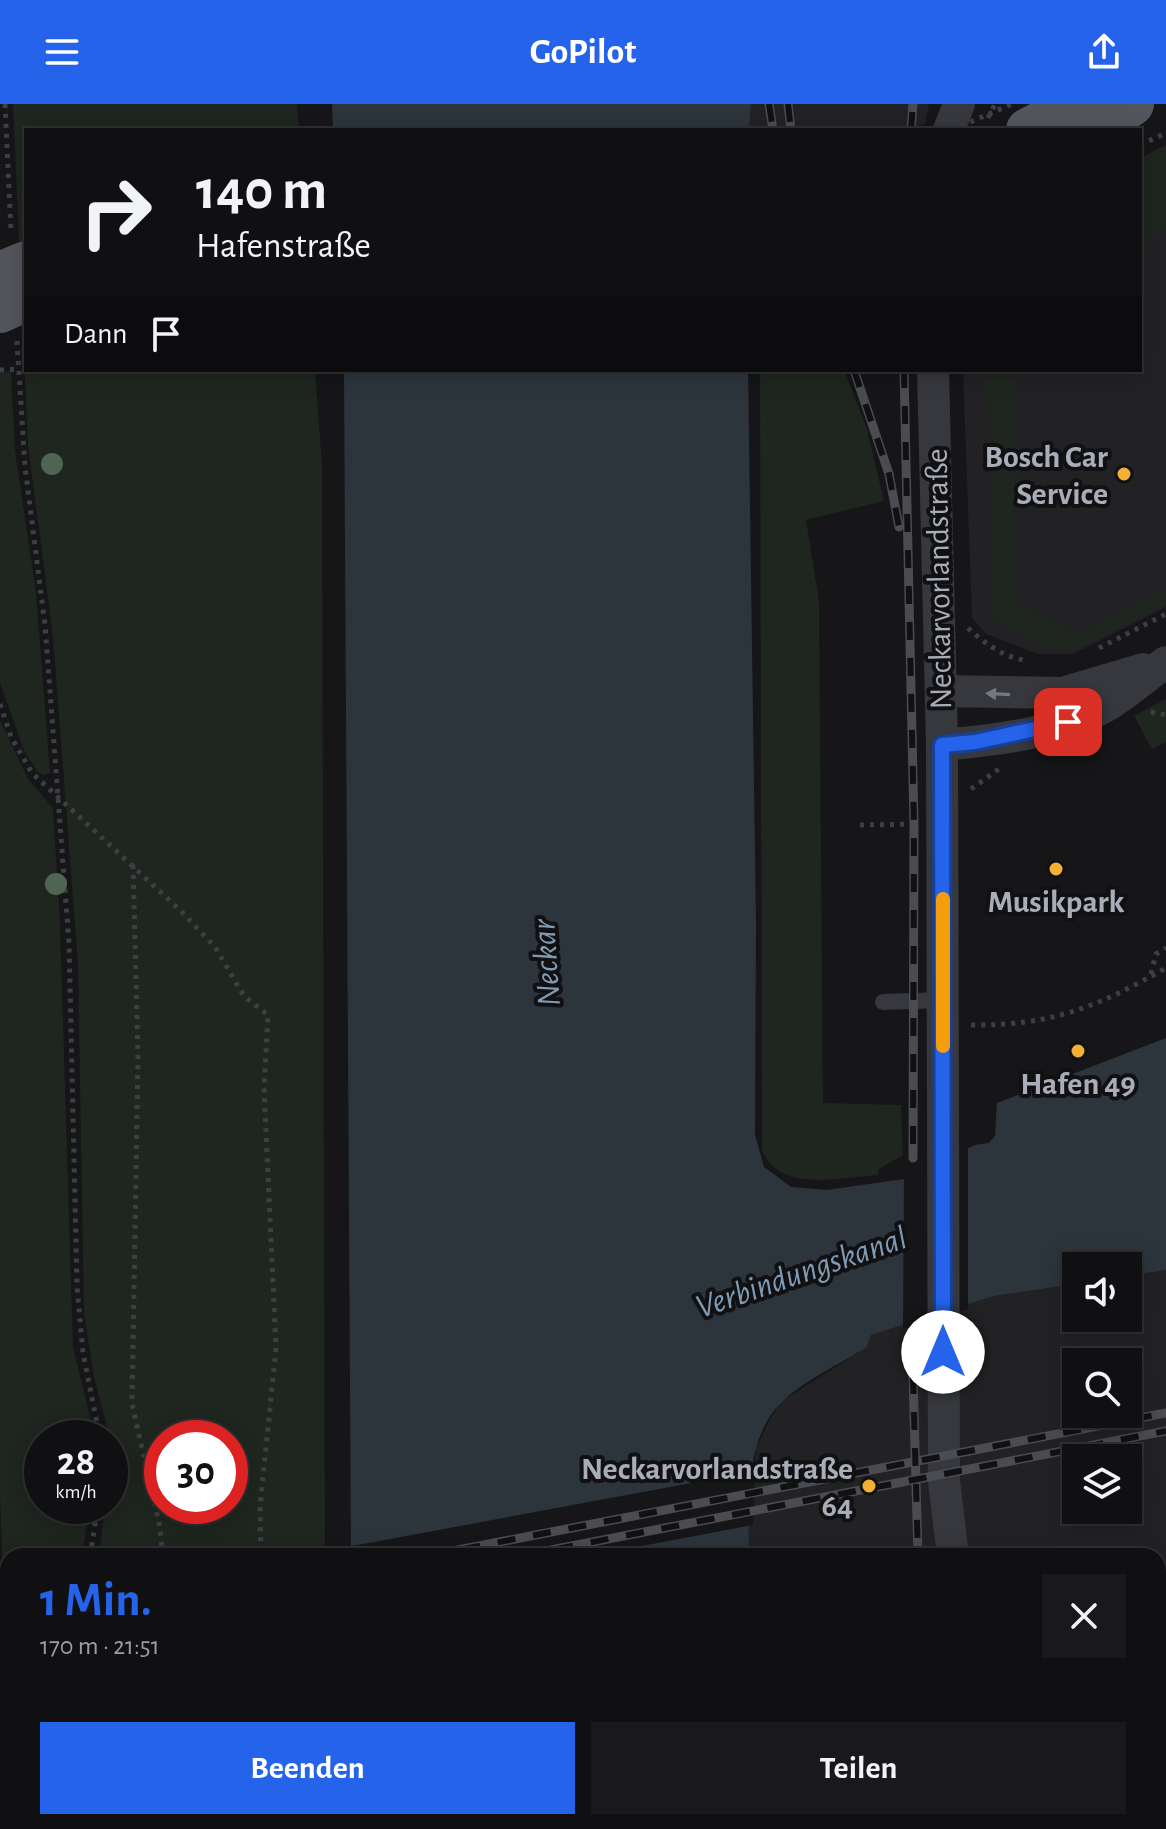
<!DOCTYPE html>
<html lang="de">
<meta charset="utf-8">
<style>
:root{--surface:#101012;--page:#19191b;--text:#f1f3f6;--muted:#9c9d9f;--line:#303032;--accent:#2563eb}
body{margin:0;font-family:"Alegreya Sans",sans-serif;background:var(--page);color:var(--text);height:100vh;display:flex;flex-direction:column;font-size:30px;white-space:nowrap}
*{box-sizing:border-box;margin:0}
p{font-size:26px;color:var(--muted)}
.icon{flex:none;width:44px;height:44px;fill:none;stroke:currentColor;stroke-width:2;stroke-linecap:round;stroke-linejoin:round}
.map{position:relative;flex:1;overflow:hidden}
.panel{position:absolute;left:0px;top:1444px;width:1166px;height:282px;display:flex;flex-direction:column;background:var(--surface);border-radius:24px 24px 0 0;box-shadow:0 4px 20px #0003,0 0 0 2px var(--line)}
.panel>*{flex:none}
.banner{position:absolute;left:24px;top:24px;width:1118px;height:244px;border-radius:0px;box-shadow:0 4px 20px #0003,0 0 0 2px var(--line);background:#101012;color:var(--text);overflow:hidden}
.buttons{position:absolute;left:1062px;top:1148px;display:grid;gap:16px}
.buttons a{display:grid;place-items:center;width:80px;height:80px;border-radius:0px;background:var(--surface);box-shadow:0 4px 20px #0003,0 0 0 2px var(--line);font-size:40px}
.speed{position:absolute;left:24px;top:1316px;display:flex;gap:16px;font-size:40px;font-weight:700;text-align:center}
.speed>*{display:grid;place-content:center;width:104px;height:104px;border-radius:50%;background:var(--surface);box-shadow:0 4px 20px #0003,0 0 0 2px var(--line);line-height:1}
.speed small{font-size:20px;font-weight:400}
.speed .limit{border:12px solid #d22;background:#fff;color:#111}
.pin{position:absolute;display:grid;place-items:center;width:68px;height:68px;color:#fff;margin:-34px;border-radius:16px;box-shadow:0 4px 12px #0006}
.me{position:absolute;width:88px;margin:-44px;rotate:0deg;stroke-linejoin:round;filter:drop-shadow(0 0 6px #0008)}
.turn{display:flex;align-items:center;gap:28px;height:168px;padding:0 40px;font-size:36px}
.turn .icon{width:104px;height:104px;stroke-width:2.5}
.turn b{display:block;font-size:56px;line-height:68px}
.then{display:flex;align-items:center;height:76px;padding:0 40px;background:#0003;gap:16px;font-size:30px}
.round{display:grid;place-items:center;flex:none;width:84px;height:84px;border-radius:0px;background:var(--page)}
.summary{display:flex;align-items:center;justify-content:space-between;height:136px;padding:0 40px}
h1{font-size:48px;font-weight:700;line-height:60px;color:var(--accent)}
.primary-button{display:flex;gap:16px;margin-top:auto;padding:16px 40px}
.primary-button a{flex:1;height:92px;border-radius:0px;background:var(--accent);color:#fff;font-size:32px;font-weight:700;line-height:92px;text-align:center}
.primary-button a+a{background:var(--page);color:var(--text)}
header{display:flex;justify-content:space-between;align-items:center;height:104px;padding:0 40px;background:var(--accent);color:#fff;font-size:36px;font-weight:700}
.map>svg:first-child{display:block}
.built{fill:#222225;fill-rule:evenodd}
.green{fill:#1e261f;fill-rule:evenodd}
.water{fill:#2c353c}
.pier{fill:#161618}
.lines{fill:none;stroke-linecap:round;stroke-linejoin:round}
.path{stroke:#3d3f44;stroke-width:5;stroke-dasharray:4 6;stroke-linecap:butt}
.lane{stroke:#37383d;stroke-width:16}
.street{stroke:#37383d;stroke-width:32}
.primary{stroke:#53555c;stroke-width:44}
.rail-casing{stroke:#4a4c52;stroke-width:9}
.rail{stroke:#111113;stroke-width:6;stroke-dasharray:18;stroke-linecap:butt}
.path-bridge{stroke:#3d3f44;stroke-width:5;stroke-dasharray:4 6;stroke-linecap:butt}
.primary-bridge{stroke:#53555c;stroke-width:44}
.tree{fill:#506452}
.oneway{fill:#757881}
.route-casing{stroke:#184099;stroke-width:20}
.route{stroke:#2563eb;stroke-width:14}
.slow{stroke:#f59e0b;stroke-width:14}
.poi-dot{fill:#f2b134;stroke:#111113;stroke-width:3}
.labels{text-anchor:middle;stroke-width:8;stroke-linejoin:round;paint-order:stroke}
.poi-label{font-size:32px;font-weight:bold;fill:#a8adb8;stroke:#111113;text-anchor:end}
.street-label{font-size:32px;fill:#a8adb8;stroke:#111113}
.water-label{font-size:34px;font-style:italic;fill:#7f9bb3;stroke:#111113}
</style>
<header><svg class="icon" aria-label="menu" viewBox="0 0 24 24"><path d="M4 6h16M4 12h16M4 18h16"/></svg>GoPilot<svg class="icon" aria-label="share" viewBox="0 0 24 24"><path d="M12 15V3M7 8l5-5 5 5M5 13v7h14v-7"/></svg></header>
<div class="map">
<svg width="1166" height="1725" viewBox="0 0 1166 1725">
<rect width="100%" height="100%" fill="#161618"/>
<path class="built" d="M751,0H929L925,20L901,26H749Z
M1166,53V503L1073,550H1038L986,530L972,514L963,266H1140V69Z
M1166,1166V1725H747V1718H1158V1452H749V1422L756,1344L770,1315L782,1297L867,1243L871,1231L994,1192L1076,1180V1214H1128V1172ZM1076,1258H1128V1310H1076ZM1076,1354H1128V1406H1076Z"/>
<path class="green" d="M13,0H297L299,26H26V266H315L322,361L325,1452H99L105,1402H110V1334L94,1273L84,1210L78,859L53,533L28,341ZM162,1334H230V1402H162Z
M1166,41V125L1140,142V54Z
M760,266H844L867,325L884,397L806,416L819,497L823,999L901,1001L903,1051L879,1065L878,1071C840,1073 780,1090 762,1046Z
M985,266H1013L1016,497L1077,530L1166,485V500L1073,548L1044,544L992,514L993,388Z
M11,267L15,346L36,488L50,669L44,671L38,668L25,649L0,579V269Z
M1166,595V638L1152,645L1134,612Z
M0,616L28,675L53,704L60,820L73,1243L95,1333L42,1334V1402H90L82,1452H8V1500L4,1501L0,1391Z
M0,1659L8,1663V1718H29V1725H0Z
M47,1718H326V1725H47Z"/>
<path class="water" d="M332,0H751L749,26H333Z
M344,266H748L756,818L755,1031L764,1063L791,1083L827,1086L904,1075L975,1041L989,1039L995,1032L997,999L1166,934V1166L1128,1172V1162H1076V1180L994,1192L871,1231L867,1243C840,1260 806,1275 783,1297C743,1334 749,1404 749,1452H351Z
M344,1718H747V1725H344Z"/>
<path class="pier" d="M968,1040V1205L903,1225L904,1071Z
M756,1367L753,1421L589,1452H347V1443Z"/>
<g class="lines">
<path class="path" d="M5,0L11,127
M988,14L995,0
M1140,41L1166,29
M17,237L25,363L45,521L69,839L77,1183L83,1249L100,1334
M0,266L18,265
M968,524C984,539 1002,552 1024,556
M1099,544L1166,510
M0,600L11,633L32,669L181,807L215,843L244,892L268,911L264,984L276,1244L260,1403L261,1452
M1151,608L1166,611
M971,685L999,665
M860,721L915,720
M133,761L138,953L132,1300L159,1419L163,1452
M1151,870L1156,850L1166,844
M971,921C1051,922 1097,903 1166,864
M90,1452L98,1402
M0,1603L1,1638L8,1639
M36,1725V1718
M142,1725L144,1718
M262,1725V1718"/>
<path class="lane" d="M883,898L943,896"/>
<path class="street" d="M949,26L959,0
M933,266L942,641L944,1377L953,1452
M941,587L1062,589L1143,565
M942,641C998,636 1062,629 1111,599C1130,587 1148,571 1166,558
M1016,1718L1018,1725"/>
<path class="primary" d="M1028,26L1077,0
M1090,26L1132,0"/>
<defs>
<path id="rail" d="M769,0L773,26
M788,0L791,26
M911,26L913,0
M854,266L889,370L899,423
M904,266L914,720L913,1054
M912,1236L918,1452
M427,1452L1166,1309
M520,1452L1166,1327
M0,1528L8,1526
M0,1545L8,1544
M951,1718L952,1725
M976,1718L978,1725"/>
</defs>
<use href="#rail" class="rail-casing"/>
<use href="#rail" class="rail"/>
<path class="path-bridge" d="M952,26L1012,0"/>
<path class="primary-bridge" d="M0,170L26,159
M0,207L26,195"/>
</g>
<g class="tree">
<circle cx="52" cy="360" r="11"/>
<circle cx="56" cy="780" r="11"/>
</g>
<defs><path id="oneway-solid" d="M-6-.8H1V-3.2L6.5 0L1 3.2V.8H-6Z" transform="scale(2)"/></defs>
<use class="oneway" href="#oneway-solid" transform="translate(998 590) rotate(-177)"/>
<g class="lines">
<defs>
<path id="route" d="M943,1248L942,641L975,638L1068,618"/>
</defs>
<use href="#route" class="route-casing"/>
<use href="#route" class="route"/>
<path class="slow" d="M943,795V942"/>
</g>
<g class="poi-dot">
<circle cx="1124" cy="370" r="8"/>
<circle cx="1056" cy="765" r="8"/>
<circle cx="1078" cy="947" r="8"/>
<circle cx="869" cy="1382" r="8"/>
</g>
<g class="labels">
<g class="poi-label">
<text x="1108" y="363">Bosch Car<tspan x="1108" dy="37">Service</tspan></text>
<text x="1056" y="808" text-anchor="middle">Musikpark</text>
<text x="1078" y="990" text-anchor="middle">Hafen 49</text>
<text x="853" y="1375">Neckarvorlandstraße<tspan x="853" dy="37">64</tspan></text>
</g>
<g class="street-label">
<text transform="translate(938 475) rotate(-91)" y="11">Neckarvorlandstraße</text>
</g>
<g class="water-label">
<text transform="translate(545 859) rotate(-94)" y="12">Neckar</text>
<text transform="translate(801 1167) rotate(-19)" y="12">Verbindungskanal</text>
</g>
</g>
</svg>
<div class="buttons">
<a><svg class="icon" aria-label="sound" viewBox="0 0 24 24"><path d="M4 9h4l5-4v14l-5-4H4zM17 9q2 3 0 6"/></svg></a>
<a><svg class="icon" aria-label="search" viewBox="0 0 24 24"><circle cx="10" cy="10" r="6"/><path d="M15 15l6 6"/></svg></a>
<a><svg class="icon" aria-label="layers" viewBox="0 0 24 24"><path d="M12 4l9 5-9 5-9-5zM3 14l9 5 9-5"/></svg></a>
</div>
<div class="speed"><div>28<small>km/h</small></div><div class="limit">30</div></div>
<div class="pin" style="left:1068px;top:618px;background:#d93025"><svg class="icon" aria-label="arrive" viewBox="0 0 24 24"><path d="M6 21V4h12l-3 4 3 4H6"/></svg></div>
<svg class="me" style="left:943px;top:1248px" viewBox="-20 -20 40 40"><circle r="19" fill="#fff"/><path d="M0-13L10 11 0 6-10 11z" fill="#2563eb"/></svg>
<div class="banner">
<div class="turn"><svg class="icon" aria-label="right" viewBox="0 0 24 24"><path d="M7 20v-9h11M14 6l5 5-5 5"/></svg><div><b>140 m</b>Hafenstraße</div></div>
<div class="then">Dann<svg class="icon" aria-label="arrive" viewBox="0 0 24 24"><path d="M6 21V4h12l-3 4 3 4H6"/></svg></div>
</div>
<section class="panel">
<div class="summary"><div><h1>1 Min.</h1><p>170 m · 21:51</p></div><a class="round"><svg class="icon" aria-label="close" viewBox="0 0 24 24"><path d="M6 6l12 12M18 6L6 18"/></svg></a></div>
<div class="primary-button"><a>Beenden</a><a>Teilen</a></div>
</section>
</div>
